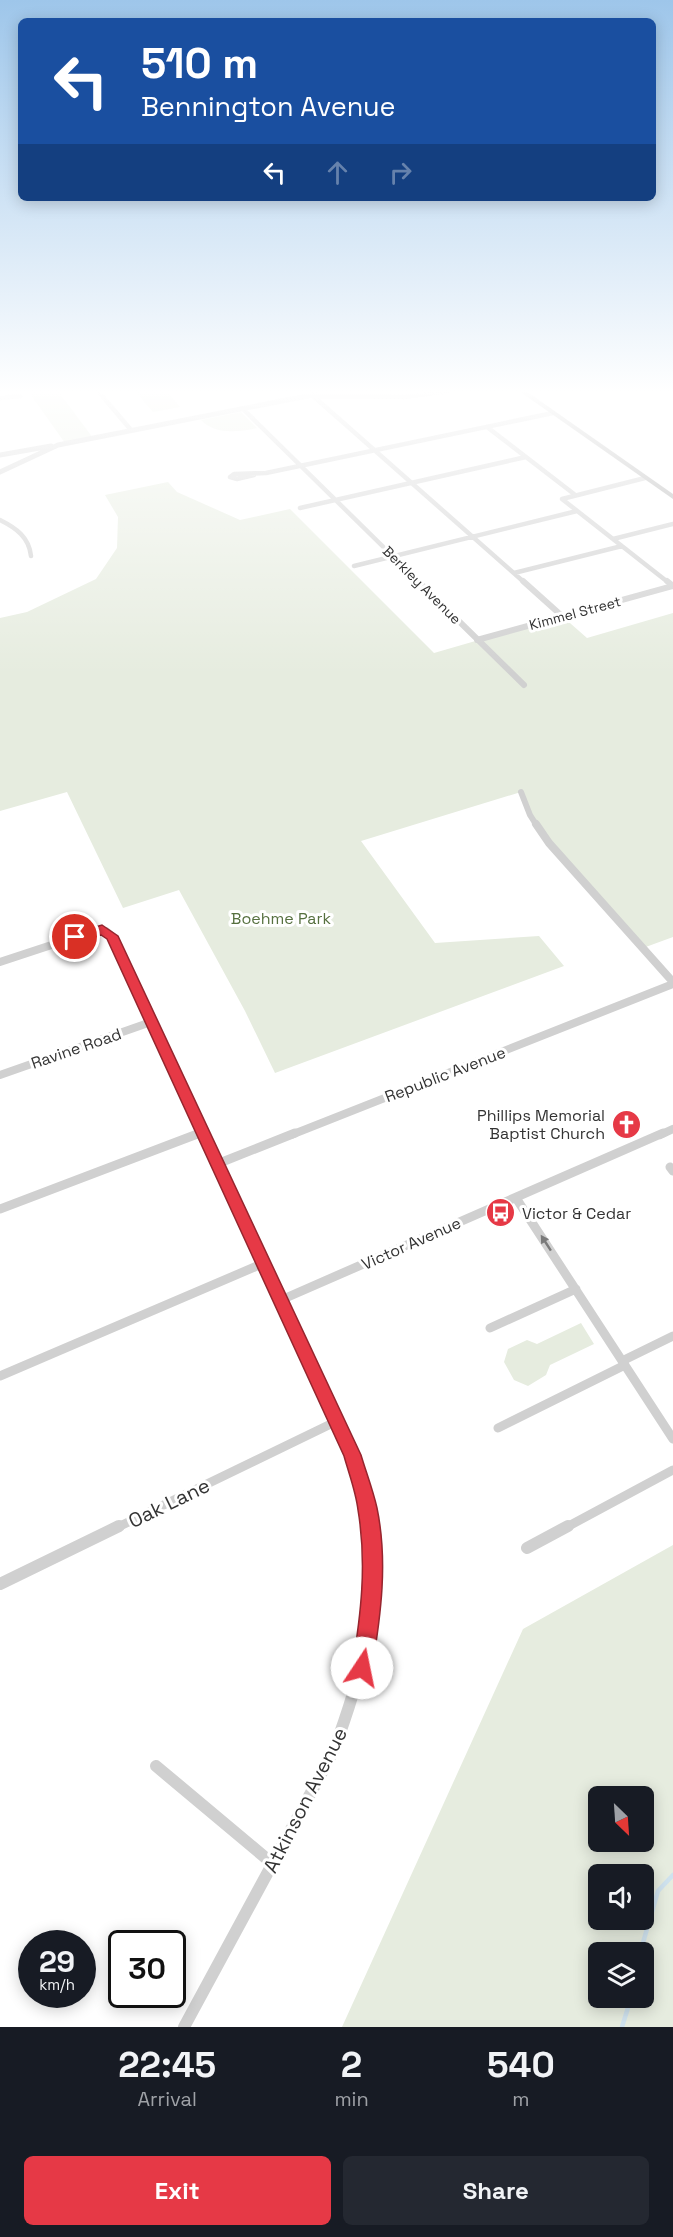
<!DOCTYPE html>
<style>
:root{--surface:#171b24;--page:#242831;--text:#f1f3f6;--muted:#9ea1a6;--accent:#e63946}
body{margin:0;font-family:"Space Grotesk",sans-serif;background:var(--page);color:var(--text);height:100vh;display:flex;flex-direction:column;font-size:22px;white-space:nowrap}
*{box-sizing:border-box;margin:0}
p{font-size:20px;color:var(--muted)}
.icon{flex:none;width:33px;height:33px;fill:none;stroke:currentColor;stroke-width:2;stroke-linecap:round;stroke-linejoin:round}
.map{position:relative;height:2027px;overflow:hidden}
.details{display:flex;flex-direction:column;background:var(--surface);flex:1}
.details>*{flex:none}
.banner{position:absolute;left:18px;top:18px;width:638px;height:183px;border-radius:9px;box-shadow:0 3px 15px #0003;background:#1a4fa0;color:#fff;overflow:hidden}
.needle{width:39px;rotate:155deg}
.buttons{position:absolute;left:588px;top:1786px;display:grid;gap:12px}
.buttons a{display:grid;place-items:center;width:66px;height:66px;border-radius:9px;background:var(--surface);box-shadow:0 3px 15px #0003;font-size:30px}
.speed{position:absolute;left:18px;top:1930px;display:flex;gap:12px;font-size:30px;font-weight:700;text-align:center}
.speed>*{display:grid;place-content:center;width:78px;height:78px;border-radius:50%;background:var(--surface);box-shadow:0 3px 15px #0003;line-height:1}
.speed small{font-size:15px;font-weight:400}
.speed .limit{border:3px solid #111;border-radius:9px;background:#fff;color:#111}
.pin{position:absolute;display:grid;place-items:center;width:51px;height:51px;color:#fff;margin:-26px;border:3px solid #fff;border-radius:50%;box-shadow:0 2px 6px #0007}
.me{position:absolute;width:66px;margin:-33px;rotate:11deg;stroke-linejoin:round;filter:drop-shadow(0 0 4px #0008)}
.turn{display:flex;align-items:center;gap:21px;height:126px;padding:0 24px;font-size:27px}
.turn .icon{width:78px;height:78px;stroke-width:2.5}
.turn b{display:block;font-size:42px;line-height:51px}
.lanes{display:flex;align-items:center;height:57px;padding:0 24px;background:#0003;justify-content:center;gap:30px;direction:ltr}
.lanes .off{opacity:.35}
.eta{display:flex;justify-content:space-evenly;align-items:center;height:102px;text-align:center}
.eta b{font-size:36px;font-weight:700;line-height:42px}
.primary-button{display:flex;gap:12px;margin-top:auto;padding:12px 24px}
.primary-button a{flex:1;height:69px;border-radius:9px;background:var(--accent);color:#fff;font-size:24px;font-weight:700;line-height:69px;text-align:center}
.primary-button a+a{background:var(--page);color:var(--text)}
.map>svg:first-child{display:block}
.green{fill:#e6ecdf;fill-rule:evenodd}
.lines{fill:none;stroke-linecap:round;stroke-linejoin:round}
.stream{stroke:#cfe2ee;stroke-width:4.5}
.minor-far4{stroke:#d0d0d0;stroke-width:4.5}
.minor-far3{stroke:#d0d0d0;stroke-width:6}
.minor-far2{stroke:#d0d0d0;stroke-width:8}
.minor-far1{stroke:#d0d0d0;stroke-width:9}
.minor{stroke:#d0d0d0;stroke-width:12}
.tertiary{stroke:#d0d0d0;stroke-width:5}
.primary{fill:#ababab;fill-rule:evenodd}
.oneway{fill:#7a7a7a}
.route{fill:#e63946;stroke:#96252e;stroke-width:1.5}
.labels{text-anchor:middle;stroke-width:6;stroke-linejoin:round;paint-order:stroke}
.far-street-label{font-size:14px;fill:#333;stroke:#fff}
.park-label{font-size:16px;fill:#56703f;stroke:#fff}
.street-label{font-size:16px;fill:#333;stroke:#fff}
.poi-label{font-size:16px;fill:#333;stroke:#fff;text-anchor:end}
.near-street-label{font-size:20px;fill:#333;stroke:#fff}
</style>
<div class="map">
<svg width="673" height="2027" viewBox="0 0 673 2027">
<rect width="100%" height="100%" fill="#fff"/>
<path class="green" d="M28,391H58L93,438L65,443Z
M135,391H166L180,407L153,412Z
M241,412L257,428C238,432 215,435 201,420Z
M168,482L177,492L240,520L290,509L434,653L562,616L587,638L673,613V937L643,948L538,829L521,792L361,841L435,943L539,936L564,966L275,1073L245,1011L179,890L123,908L67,792L0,811V618L27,612L96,579L117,548L118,517L105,495Z
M581,1323L594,1344L550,1365L546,1375L528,1386L514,1380L504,1362L508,1349L527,1340L537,1344Z
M673,1545V2027H342L523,1629ZM598,1797H644V1842H598ZM598,1875H644V1920H598ZM598,1953H644V1998H598Z"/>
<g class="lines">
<path class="stream" d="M640,1953L658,1891L673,1875
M622,2027L631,1998"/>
<path class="minor-far4" d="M98,391L131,430
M312,395L525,583
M313,396L404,397L449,391
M0,398L20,396
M243,409L420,583
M487,427L574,494
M254,475L237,479L230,477L234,474L266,473L553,413
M645,478L562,499L669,583
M300,508L526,457
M0,520C16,528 29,537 31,556
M613,539L673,524
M354,566L577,511
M514,573L622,546"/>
<path class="minor-far3" d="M418,581L524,685
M523,581L562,616
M667,581L673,586
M477,640L673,586
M521,792L530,815L537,826"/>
<path class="minor-far2" d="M536,824L549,843L673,982
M0,962L94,931H106L112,936L204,1135
M0,1075L151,1022
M196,1135L203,1132
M291,1135L673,984
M660,1135L673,1129"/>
<path class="minor-far1" d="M203,1133L352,1455L369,1528
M217,1164L295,1133
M670,1167L673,1171
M516,1198L673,1439
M0,1209L200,1133
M281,1300L663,1133
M490,1328L576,1289
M622,1361L673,1336
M0,1376L264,1263
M498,1428L625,1365
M116,1528L337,1421
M565,1528L673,1470"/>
<path class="minor" d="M527,1548L568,1526
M0,1584L119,1526
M156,1766L273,1864
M184,2027L333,1752C360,1681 382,1603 368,1526"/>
<path class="tertiary" d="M0,455L51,446
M0,472L58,445L312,395L316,391"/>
<path class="primary" d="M519,391H526L673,494V499Z"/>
</g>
<defs><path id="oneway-solid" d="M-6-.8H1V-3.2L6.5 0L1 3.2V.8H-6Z" transform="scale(1.5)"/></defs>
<use class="oneway" href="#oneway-solid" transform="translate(546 1243) rotate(-123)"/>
<linearGradient id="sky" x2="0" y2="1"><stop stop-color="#9ec6ea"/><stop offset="0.58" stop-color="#fff"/><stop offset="1" stop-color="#fff" stop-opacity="0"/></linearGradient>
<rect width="673" height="675" fill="url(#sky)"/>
<path class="route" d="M102,925L118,936L361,1455C366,1472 373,1490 377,1508C388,1561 381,1615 372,1668L369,1675L362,1678L355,1675L352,1668C361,1615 367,1564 358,1510C356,1492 349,1474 344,1456L107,939L101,935L75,942L69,937L71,934Z"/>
<defs>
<symbol id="church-disc" viewBox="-11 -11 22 22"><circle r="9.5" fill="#e63946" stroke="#fff"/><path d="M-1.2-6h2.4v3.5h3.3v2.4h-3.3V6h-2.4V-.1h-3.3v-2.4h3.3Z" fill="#fff"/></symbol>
<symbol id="bus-disc" viewBox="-11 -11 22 22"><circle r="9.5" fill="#e63946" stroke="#fff"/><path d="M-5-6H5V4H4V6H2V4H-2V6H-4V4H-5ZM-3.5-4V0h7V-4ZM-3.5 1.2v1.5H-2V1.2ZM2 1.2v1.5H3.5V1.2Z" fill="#fff"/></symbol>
</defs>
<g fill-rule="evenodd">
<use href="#church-disc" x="610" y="1108" width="33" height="33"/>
<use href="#bus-disc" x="484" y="1196" width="33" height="33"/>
</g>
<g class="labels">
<g class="far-street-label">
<text transform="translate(422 585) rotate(45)" y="5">Berkley Avenue</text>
<text transform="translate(575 613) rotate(-15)" y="5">Kimmel Street</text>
</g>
<g class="park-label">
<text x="281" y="924">Boehme Park</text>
</g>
<g class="street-label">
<text transform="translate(76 1048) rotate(-19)" y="6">Ravine Road</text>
<text transform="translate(445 1074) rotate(-21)" y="6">Republic Avenue</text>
<text transform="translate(411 1243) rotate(-24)" y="6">Victor Avenue</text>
</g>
<g class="poi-label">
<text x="605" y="1121">Phillips Memorial<tspan x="605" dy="18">Baptist Church</tspan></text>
<text x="522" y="1219" text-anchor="start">Victor &amp; Cedar</text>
</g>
<g class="near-street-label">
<text transform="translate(169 1503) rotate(-26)" y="7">Oak Lane</text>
<text transform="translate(305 1800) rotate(-63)" y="7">Atkinson Avenue</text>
</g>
</g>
</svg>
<div class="buttons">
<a><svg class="needle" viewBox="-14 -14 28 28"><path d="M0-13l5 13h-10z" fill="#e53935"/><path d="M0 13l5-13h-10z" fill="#9ea1a6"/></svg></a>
<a><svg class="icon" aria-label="sound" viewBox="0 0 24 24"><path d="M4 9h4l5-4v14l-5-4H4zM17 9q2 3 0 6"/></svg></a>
<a><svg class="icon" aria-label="layers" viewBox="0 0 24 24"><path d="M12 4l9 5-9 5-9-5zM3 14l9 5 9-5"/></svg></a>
</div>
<div class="speed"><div>29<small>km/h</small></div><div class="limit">30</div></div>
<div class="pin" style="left:75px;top:937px;background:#d93025"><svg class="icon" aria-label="arrive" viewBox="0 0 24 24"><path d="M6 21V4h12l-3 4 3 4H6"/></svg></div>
<svg class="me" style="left:362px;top:1668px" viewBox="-20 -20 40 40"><circle r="19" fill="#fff"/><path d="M0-13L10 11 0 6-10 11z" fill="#e63946"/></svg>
<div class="banner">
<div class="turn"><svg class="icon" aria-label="left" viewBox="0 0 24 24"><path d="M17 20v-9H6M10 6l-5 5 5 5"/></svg><div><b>510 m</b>Bennington Avenue</div></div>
<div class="lanes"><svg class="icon" aria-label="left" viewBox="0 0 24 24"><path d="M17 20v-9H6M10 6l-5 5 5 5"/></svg><svg class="icon off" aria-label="ahead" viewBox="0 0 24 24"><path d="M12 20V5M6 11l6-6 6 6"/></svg><svg class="icon off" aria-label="right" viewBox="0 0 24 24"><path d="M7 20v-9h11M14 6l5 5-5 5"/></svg></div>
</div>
</div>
<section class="details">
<div class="eta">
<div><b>22:45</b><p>Arrival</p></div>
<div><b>2</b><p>min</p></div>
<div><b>540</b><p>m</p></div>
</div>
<div class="primary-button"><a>Exit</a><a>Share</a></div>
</section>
